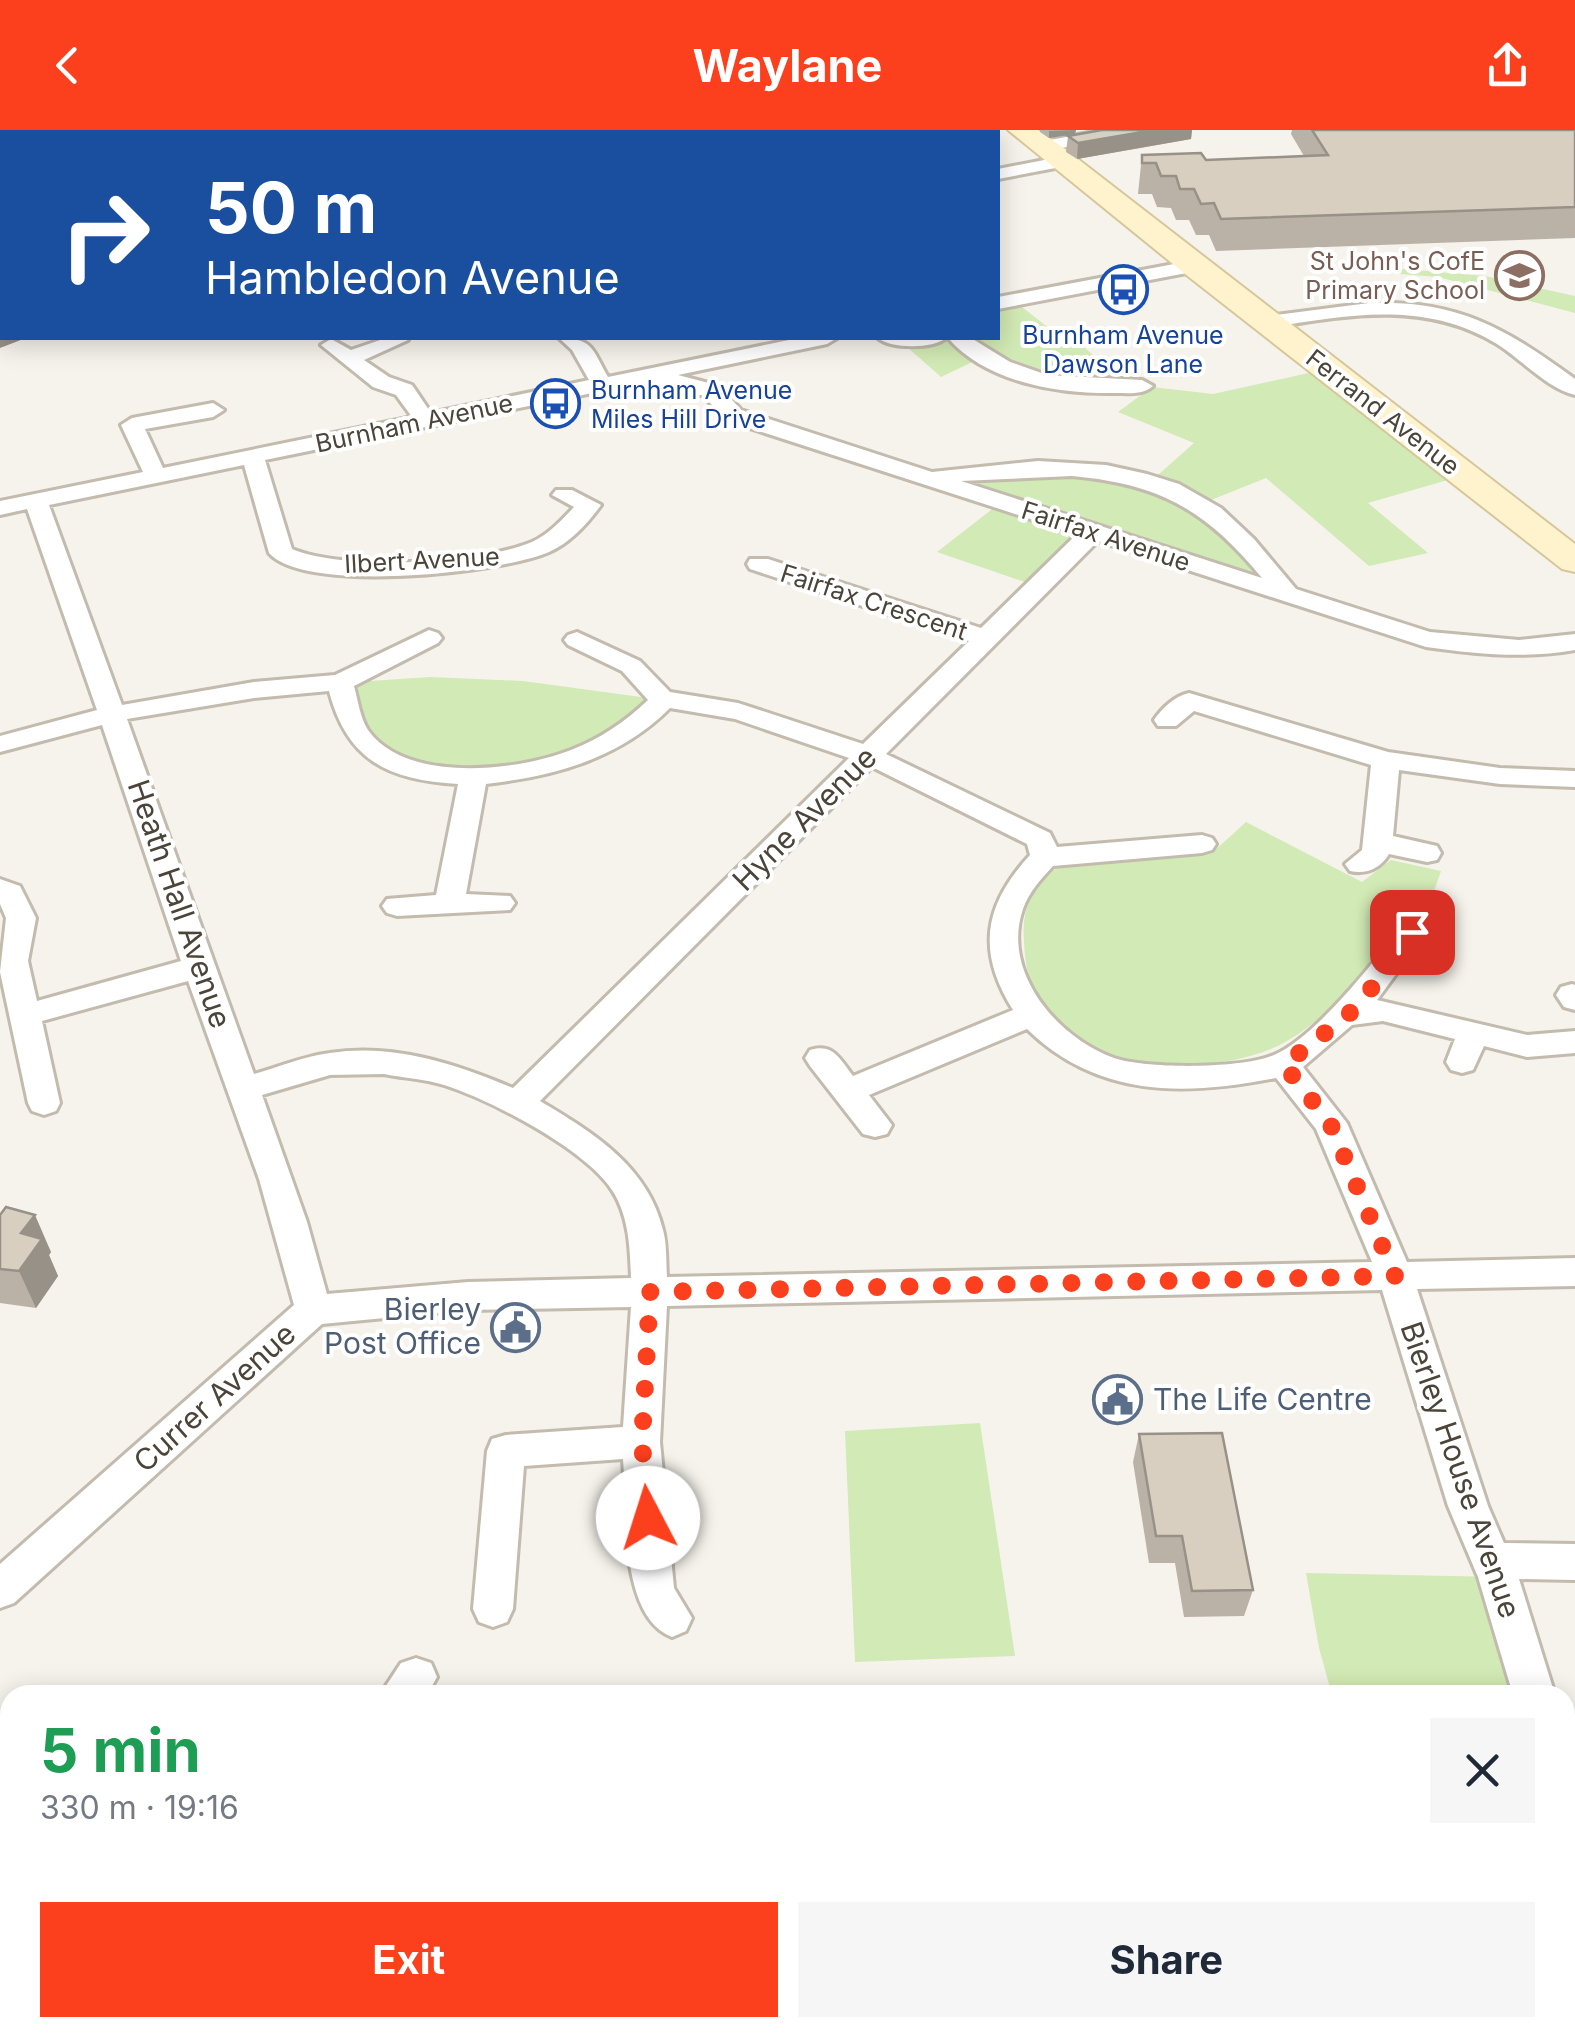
<!DOCTYPE html>
<meta charset="utf-8">
<style>
:root{--surface:#fff;--page:#f6f6f7;--text:#1f2937;--muted:#747a83;--accent:#fc3f1d}
body{margin:0;font-family:Inter,sans-serif;background:var(--page);color:var(--text);height:100vh;display:flex;flex-direction:column;font-size:38px;white-space:nowrap}
*{box-sizing:border-box;margin:0}
p{font-size:32px;color:var(--muted)}
.icon{flex:none;width:55px;height:55px;fill:none;stroke:currentColor;stroke-width:2;stroke-linecap:round;stroke-linejoin:round}
.map{position:relative;flex:1;overflow:hidden}
.panel{position:absolute;left:0px;top:1555px;width:1575px;height:352px;display:flex;flex-direction:column;background:var(--surface);border-radius:30px 30px 0 0;box-shadow:0 5px 25px #0003}
.panel>*{flex:none}
.hud{position:absolute;left:0px;top:0px;width:1000px;height:210px;box-shadow:0 5px 25px #0003;background:#1a4fa0;color:#fff;overflow:hidden}
.pin{position:absolute;display:grid;place-items:center;width:85px;height:85px;color:#fff;margin:-42px;border-radius:20px;box-shadow:0 5px 15px #0006}
.me{position:absolute;width:110px;margin:-55px;rotate:355deg;stroke-linejoin:round;filter:drop-shadow(0 0 8px #0008)}
.turn{display:flex;align-items:center;gap:35px;height:210px;padding:0 40px;font-size:45px}
.turn .icon{width:130px;height:130px;stroke-width:2.5}
.turn b{display:block;font-size:70px;line-height:85px}
.round{display:grid;place-items:center;flex:none;width:105px;height:105px;border-radius:0px;background:var(--page)}
.summary{display:flex;align-items:center;justify-content:space-between;height:170px;padding:0 40px}
h1{font-size:60px;font-weight:700;line-height:75px;color:#1e9e55}
.primary-button{display:flex;gap:20px;margin-top:auto;padding:20px 40px}
.primary-button a{flex:1;height:115px;border-radius:0px;background:var(--accent);color:#fff;font-size:40px;font-weight:700;line-height:115px;text-align:center}
.primary-button a+a{background:var(--page);color:var(--text)}
header{display:flex;justify-content:space-between;align-items:center;height:130px;padding:0 40px;background:var(--accent);color:#fff;font-size:45px;font-weight:700}
.map>svg:first-child{display:block}
.green{fill:#d2eab5}
.lines{fill:none;stroke-linecap:round;stroke-linejoin:round}
.street-casing{stroke:#c2bbae;stroke-width:6}
.secondary-casing{stroke:#d6c79b;stroke-width:4}
.street{fill:#fff;fill-rule:evenodd}
.secondary{fill:#fff3cd;fill-rule:evenodd}
.wall{fill:#bab2a6}
.shaded-wall{fill:#979187}
.building{fill:#d8cfc1;stroke:#979187;stroke-width:2.5}
.route{stroke:#fc3f1d;stroke-width:18;stroke-dasharray:0 32.4}
.labels{text-anchor:middle;stroke-width:8;stroke-linejoin:round;paint-order:stroke}
.far-education-label{font-size:25px;fill:#785e54;stroke:#fff;text-anchor:end}
.far-transit-label{font-size:25px;fill:#164399;stroke:#fff}
.far-street-label{font-size:25px;fill:#4b4439;stroke:#fff}
.street-label{font-size:30px;fill:#4b4439;stroke:#fff}
.service-label{font-size:30px;fill:#4e5e75;stroke:#fff;text-anchor:end}
</style>
<header><svg class="icon" aria-label="back" viewBox="0 0 24 24"><path d="M15 5l-7 7 7 7"/></svg>Waylane<svg class="icon" aria-label="share" viewBox="0 0 24 24"><path d="M12 15V3M7 8l5-5 5 5M5 13v7h14v-7"/></svg></header>
<div class="map">
<svg width="1575" height="1906" viewBox="0 0 1575 1906">
<rect width="100%" height="100%" fill="#f6f3ec"/>
<path class="green" d="M1403,139L1485,146L1575,166V183L1438,147L1388,143Z
M1013,170L1060,207L1071,205L1128,257L1053,255L983,227L941,247L898,209L888,208H998V173Z
M1327,239L1465,345L1368,373L1428,423L1369,436L1266,348L1201,374L1285,461L1092,403L1039,457L937,422L1000,373L929,349L996,340L1150,352L1194,313L1118,282L1152,257L1213,264Z
M430,547L523,551L663,570L569,630L473,647L382,629L340,553Z
M1246,692L1362,752L1391,730L1441,741L1425,787L1417,785C1388,827 1320,898 1273,918C1210,945 1099,943 1050,889C1031,868 1025,837 1024,811C1022,786 1028,759 1049,743C1076,722 1178,720 1213,722Z
M980,1293L1015,1526L855,1532L845,1301Z
M1306,1443L1498,1447L1534,1565H1332L1319,1518Z"/>
<g class="lines">
<defs>
<path id="street" d="M424,0H442L443,2H426Z
M635,0H654L656,2H637Z
M1105,0H1143L1134,5L1044,21L1035,16L1044,11Z
M1065,26L1071,27V35L998,49V39Z
M1190,131L1200,137L1197,141L998,179V167Z
M1369,173C1458,170 1505,198 1575,249V265C1548,259 1521,229 1497,214C1425,170 1347,185 1268,198L1258,192L1268,186Z
M386,208L408,210L364,230L389,247L412,255L431,283L589,250L572,220L559,208C593,208 592,219 608,247L799,208H837L827,214L678,245L720,256L741,280L932,342L1038,331L1106,335L1147,344L1179,354L1221,378L1254,409L1296,459L1430,502L1519,510L1575,504V520C1525,529 1476,524 1426,517L1098,411L886,624L1050,703L1057,717L1202,705L1212,708L1216,714L1212,720L1202,723L1053,736C1041,749 1029,762 1023,779C1001,843 1058,908 1114,928C1146,939 1242,939 1274,925C1313,909 1377,830 1401,795H1423L1427,802L1377,870L1527,905L1575,901V923L1527,927L1484,916L1473,940L1462,943L1451,940L1446,932L1455,909L1383,891L1352,895L1303,937L1347,993L1407,1132L1575,1128V1156L1417,1159L1488,1376L1504,1413L1575,1414V1450L1519,1449L1555,1565H1513L1478,1447L1448,1376L1382,1160L667,1176L660,1312L674,1458L692,1488L686,1501L672,1507C619,1487 627,1379 623,1329L524,1336L513,1479L507,1492L493,1497L479,1492L473,1479L487,1321L492,1309L506,1305L623,1297L631,1177L468,1180L322,1194L14,1473L0,1478V1434L294,1175L259,1049L188,851L42,891L60,973L56,981L44,985L32,981L28,973L0,842L6,788L0,774V749L20,756L36,788L28,831L37,871L181,831L102,595L0,622V606L97,580L27,379L0,385V371L143,342L121,295L132,288L213,273L224,280L213,287L145,299L163,338L412,287L396,265L373,257L321,215L331,209L351,220ZM651,251L704,266L725,290L1077,404L981,498L768,429H750L747,434L750,439L969,511L863,614L738,573L670,562L640,531L577,502L568,505L564,510L568,515L622,541L648,570C626,591 600,609 571,620C518,641 406,654 368,600C360,588 358,570 354,556L438,513L442,508L438,503L429,500L335,545L254,552L122,575L49,375L244,335L269,423C305,464 501,443 549,422C570,413 588,393 601,375L572,360H556L552,365L574,377C562,390 549,404 532,412C479,434 344,441 292,419L265,330ZM1072,346C1160,354 1206,380 1262,448L961,351ZM329,561C347,631 389,650 458,654L436,765L387,769L382,776L387,783L397,786L510,780L515,773L510,766L466,764L486,654C555,646 619,629 670,578L735,589L849,628L513,958C456,934 393,913 330,923C305,926 279,937 254,944L127,589L254,568ZM872,637L1027,714L1030,725C984,775 976,821 1013,880L853,946C840,929 833,913 810,920L805,928L810,936L863,1004L875,1007L887,1004L892,995L869,965L1027,899C1098,968 1184,966 1276,948L1316,999L1372,1132L667,1147C666,1132 667,1114 663,1100C648,1036 592,1002 540,971ZM384,944C404,948 425,949 444,955C491,970 585,1019 612,1060C629,1086 630,1118 631,1148L468,1152L327,1164L307,1092L262,965L330,945Z
M878,208H946C933,219 891,219 878,208Z
M948,208H971L1010,232L1047,245L1142,250L1153,256C1143,265 1129,263 1116,263C1059,264 987,253 948,208Z
M1189,563L1388,622L1500,638L1575,641V657L1500,654L1399,640L1393,706L1437,716L1441,723L1437,730L1427,732L1389,724C1381,738 1366,745 1350,741L1345,734L1362,720L1371,635L1194,581L1176,596H1158L1154,590C1162,578 1175,566 1189,563Z
M1572,854L1575,855V880L1564,877L1556,865L1561,857Z
M416,1528L431,1533L437,1547L427,1565H380L401,1533Z
M1565,1642L1575,1646V1713L1565,1709Z
M1565,1813H1575V1859H1565Z
M659,1898H703L706,1906H658Z
M946,1898H999L1003,1906H950Z
M1243,1898H1291L1293,1906H1245Z"/>
<path id="secondary" d="M1008,0H1038L1065,19L1575,414V442L1562,439L1189,147Z
M0,1724L10,1728V1799L0,1795Z
M118,1898H193L197,1906H122Z"/>
</defs>
<use href="#street" class="street-casing"/>
<use href="#secondary" class="secondary-casing"/>
<use href="#street" class="street"/>
<use href="#secondary" class="secondary"/>
</g>
<path class="wall" d="M0,0H360L365,2H2V19L0,20Z
M1040,0H1076L1075,4L1049,8L1040,2Z
M1102,0H1192L1191,9L1077,29L1066,22L1068,6Z
M1292,0H1575V108L1216,121L1209,105H1196L1189,90H1176L1171,78L1157,77L1152,64H1138L1142,25L1206,30L1304,26L1291,4Z
M0,1085L51,1122L49,1125L58,1146L36,1178L0,1173Z
M1139,1304L1253,1460L1244,1486L1184,1487L1175,1433H1149L1133,1332Z"/>
<path class="shaded-wall" d="M0,0H63L55,2H2V19L0,20Z
M177,0H255L256,2H170Z
M544,0H579V2H545Z
M1076,0L1075,4L1049,8V1Z
M1154,0H1192L1191,9L1077,29L1078,13Z
M2,58V80L0,72V59Z
M2,180V208H26L0,218V181Z
M35,1085L51,1122L49,1125L58,1146L36,1178L19,1141L21,1103Z"/>
<path class="building" d="M35,0H177L170,2H27Z
M271,0H360L365,2H276Z
M467,0H498V2H456L455,1Z
M1102,0H1154L1078,13L1068,6Z
M1312,0H1575V77L1221,89L1214,73L1201,74L1194,59H1180L1176,46H1161L1156,33H1142V25L1201,23L1206,30L1328,25Z
M2,39V58L0,59V40Z
M0,74H2V180L0,181Z
M6,1077L35,1085L21,1103L42,1109L19,1141L0,1139V1085Z
M1222,1303L1253,1460L1192,1461L1182,1406H1156L1139,1304Z"/>
<g class="lines">
<path class="route" d="M648,1388L642,1312L650,1162L1395,1146L1330,993L1284,935L1348,885L1390,837L1412,802"/>
</g>
<defs>
<symbol id="school-ring" viewBox="-11 -11 22 22"><circle r="9.5" fill="#fff" stroke="#8d6e63" stroke-width="1.5"/><path d="M0-5L7-2L0 1L-7-2ZM-4 1L0 2.5L4 1V4Q0 6-4 4Z" fill="#8d6e63"/></symbol>
<symbol id="bus-ring" viewBox="-11 -11 22 22"><circle r="9.5" fill="#fff" stroke="#1a4fb4" stroke-width="1.5"/><path d="M-5-6H5V4H4V6H2V4H-2V6H-4V4H-5ZM-3.5-4V0h7V-4ZM-3.5 1.2v1.5H-2V1.2ZM2 1.2v1.5H3.5V1.2Z" fill="#1a4fb4"/></symbol>
<symbol id="civic-ring" viewBox="-11 -11 22 22"><circle r="9.5" fill="#fff" stroke="#5c6f8a" stroke-width="1.5"/><path d="M-.6-6.5H3V-4.5H.6V-3L4-1V1h2V6H-6V1h2V-1L-.6-3ZM-1.2 2.5V6h2.4V2.5Z" fill="#5c6f8a"/></symbol>
</defs>
<g fill-rule="evenodd">
<use href="#school-ring" x="1492" y="118" width="55" height="55"/>
<use href="#bus-ring" x="1096" y="132" width="55" height="55"/>
<use href="#bus-ring" x="528" y="246" width="55" height="55"/>
<use href="#civic-ring" x="488" y="1170" width="55" height="55"/>
<use href="#civic-ring" x="1090" y="1242" width="55" height="55"/>
</g>
<g class="labels">
<g class="far-education-label">
<text x="1485" y="140">St John's CofE<tspan x="1485" dy="29">Primary School</tspan></text>
</g>
<g class="far-transit-label">
<text x="1123" y="214">Burnham Avenue<tspan x="1123" dy="29">Dawson Lane</tspan></text>
<text x="591" y="269" text-anchor="start">Burnham Avenue<tspan x="591" dy="29">Miles Hill Drive</tspan></text>
</g>
<g class="far-street-label">
<text transform="translate(1383 282) rotate(38)" y="9">Ferrand Avenue</text>
<text transform="translate(414 293) rotate(-12)" y="9">Burnham Avenue</text>
<text transform="translate(1106 406) rotate(18)" y="9">Fairfax Avenue</text>
<text transform="translate(422 430) rotate(-3)" y="9">Ilbert Avenue</text>
<text transform="translate(874 472) rotate(18)" y="9">Fairfax Crescent</text>
</g>
<g class="street-label">
<text transform="translate(805 689) rotate(-45)" y="10">Hyne Avenue</text>
<text transform="translate(179 774) rotate(71)" y="10">Heath Hall Avenue</text>
<text transform="translate(215 1268) rotate(-42)" y="10">Currer Avenue</text>
<text transform="translate(1460 1340) rotate(71)" y="10">Bierley House Avenue</text>
</g>
<g class="service-label">
<text x="481" y="1190">Bierley<tspan x="481" dy="34">Post Office</tspan></text>
<text x="1153" y="1280" text-anchor="start">The Life Centre</text>
</g>
</g>
</svg>
<div class="pin" style="left:1412px;top:802px;background:#d93025"><svg class="icon" aria-label="arrive" viewBox="0 0 24 24"><path d="M6 21V4h12l-3 4 3 4H6"/></svg></div>
<svg class="me" style="left:648px;top:1388px" viewBox="-20 -20 40 40"><circle r="19" fill="#fff"/><path d="M0-13L10 11 0 6-10 11z" fill="#fc3f1d"/></svg>
<div class="hud">
<div class="turn"><svg class="icon" aria-label="right" viewBox="0 0 24 24"><path d="M7 20v-9h11M14 6l5 5-5 5"/></svg><div><b>50 m</b>Hambledon Avenue</div></div>
</div>
<section class="panel">
<div class="summary"><div><h1>5 min</h1><p>330 m · 19:16</p></div><a class="round"><svg class="icon" aria-label="close" viewBox="0 0 24 24"><path d="M6 6l12 12M18 6L6 18"/></svg></a></div>
<div class="primary-button"><a>Exit</a><a>Share</a></div>
</section>
</div>
